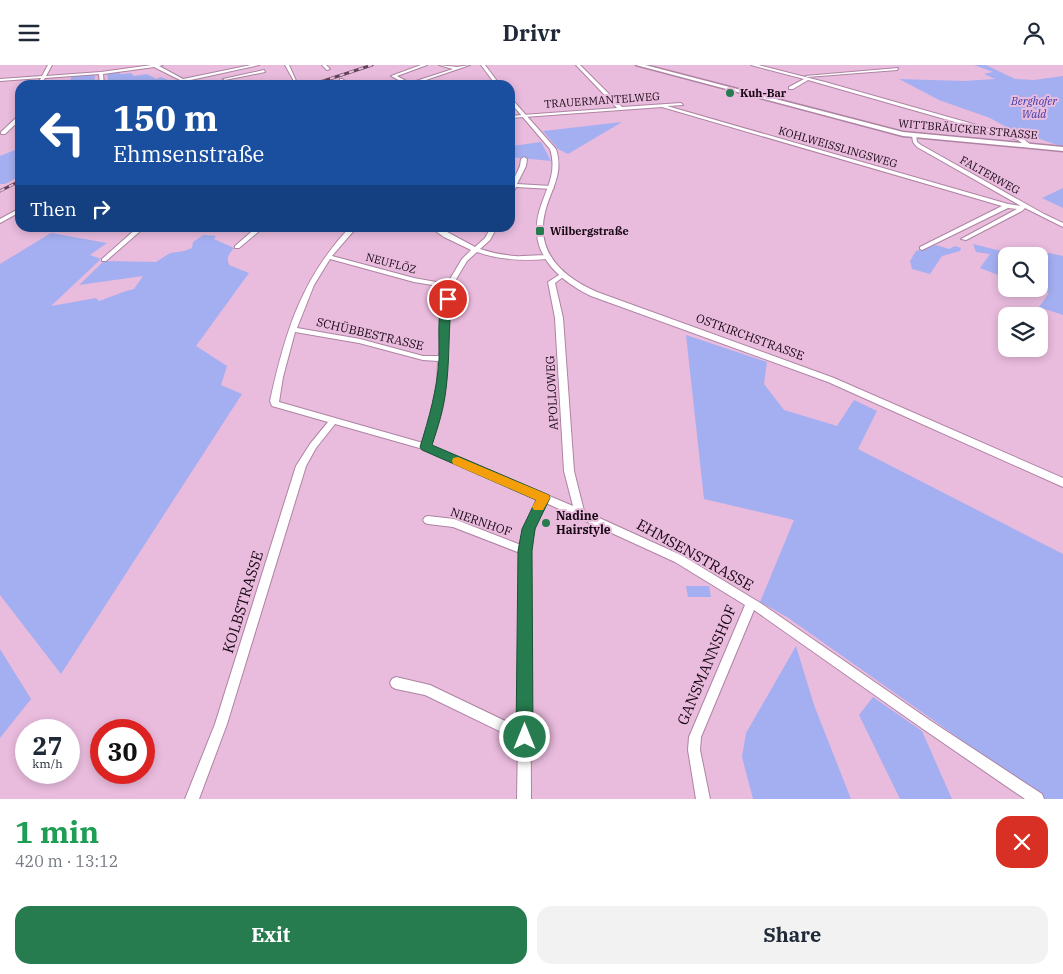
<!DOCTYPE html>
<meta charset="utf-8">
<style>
:root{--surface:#fff;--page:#f2f2f3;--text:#1f2937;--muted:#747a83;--accent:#267c4f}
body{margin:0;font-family:"IBM Plex Serif",serif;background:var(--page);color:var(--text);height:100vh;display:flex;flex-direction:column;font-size:19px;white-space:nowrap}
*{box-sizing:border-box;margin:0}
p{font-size:16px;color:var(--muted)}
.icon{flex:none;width:28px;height:28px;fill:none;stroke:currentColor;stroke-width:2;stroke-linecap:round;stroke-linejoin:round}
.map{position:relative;height:734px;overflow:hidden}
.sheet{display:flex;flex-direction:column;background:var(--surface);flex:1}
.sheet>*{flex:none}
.banner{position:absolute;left:15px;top:15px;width:500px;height:152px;border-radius:15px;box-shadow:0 2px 8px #0003;background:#1a4fa0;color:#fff;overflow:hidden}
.controls{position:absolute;left:998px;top:182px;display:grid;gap:10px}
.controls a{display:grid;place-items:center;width:50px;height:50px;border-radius:10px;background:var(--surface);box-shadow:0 2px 8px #0003;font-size:25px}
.speed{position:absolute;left:15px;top:654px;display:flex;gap:10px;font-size:25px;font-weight:700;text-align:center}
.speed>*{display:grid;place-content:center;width:65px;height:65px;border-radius:50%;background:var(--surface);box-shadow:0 2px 8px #0003;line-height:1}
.speed small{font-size:12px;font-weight:400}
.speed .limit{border:8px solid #d22;background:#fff;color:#111}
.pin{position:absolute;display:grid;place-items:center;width:42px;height:42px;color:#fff;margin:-21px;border:2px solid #fff;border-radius:50%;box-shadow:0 1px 5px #0007}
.me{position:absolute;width:55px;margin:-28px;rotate:0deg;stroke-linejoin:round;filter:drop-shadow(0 0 4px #0008)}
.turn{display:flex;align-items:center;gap:18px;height:105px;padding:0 15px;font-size:22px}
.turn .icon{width:65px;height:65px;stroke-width:2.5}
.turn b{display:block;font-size:35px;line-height:42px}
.then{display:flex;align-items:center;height:48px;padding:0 15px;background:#0003;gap:10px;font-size:19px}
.round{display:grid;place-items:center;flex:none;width:52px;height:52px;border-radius:15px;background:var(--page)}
.head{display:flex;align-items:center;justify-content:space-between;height:85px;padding:0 15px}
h1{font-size:30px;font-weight:700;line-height:38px;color:#1e9e55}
.button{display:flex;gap:10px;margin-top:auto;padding:10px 15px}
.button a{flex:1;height:58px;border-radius:15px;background:var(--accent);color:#fff;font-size:20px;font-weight:700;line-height:58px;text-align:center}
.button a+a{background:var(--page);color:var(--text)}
header{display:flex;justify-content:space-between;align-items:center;height:65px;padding:0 15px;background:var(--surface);font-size:22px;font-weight:700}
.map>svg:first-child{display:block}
.green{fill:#a4aff1}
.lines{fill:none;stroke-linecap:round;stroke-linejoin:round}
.minor-casing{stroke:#ae83a3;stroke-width:2}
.tertiary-casing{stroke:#ae83a3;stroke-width:2}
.secondary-casing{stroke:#ae83a3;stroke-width:3}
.minor{fill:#fff;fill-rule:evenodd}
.tertiary{fill:#fff;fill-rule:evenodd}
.secondary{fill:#fff;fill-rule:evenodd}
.rail-casing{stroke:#5f4558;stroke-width:3}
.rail{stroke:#e9bbdd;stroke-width:2;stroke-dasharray:5;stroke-linecap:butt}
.route{fill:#267c4f;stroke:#195133}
.slow{fill:#f59e0b}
.poi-dot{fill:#267c4f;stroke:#e9bbdd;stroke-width:2}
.labels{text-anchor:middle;stroke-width:4;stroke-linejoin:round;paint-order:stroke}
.far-poi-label{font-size:11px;font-weight:bold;fill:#180814;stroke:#e9bbdd;text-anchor:start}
.far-street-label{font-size:11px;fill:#180814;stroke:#e9bbdd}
.far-park-label{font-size:11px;font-style:italic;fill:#3b3ba6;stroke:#e9bbdd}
.street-label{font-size:12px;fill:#180814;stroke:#e9bbdd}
.poi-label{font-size:12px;font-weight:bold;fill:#180814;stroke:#e9bbdd;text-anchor:start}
.near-street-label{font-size:15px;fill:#180814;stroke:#e9bbdd}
</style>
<header><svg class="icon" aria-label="menu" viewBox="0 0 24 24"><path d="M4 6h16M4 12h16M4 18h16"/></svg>Drivr<svg class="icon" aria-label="person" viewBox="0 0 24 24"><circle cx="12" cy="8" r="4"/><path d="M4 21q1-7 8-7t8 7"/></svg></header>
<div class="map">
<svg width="1063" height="734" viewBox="0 0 1063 734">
<rect width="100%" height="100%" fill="#e9bbdd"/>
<path class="green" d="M974,0H986L1015,14L1034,15L1063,11V82L1008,63L990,53L939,35L899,14L964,16L995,14L984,9L993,7Z
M119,7L120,9L131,8L134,11L147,9L156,14L161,12L173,17L172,20H109L107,8Z
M95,9L94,20H68L72,11Z
M622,57L568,89L558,84L543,66Z
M541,77L551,96L510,92V79L512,81Z
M20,83V111L5,119H0V91Z
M1063,123V143L1042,133Z
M51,168L107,178L90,190L101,194L51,241L96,233L99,236C111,232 121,227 134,224L143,211L79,220L104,196L156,197L170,188L184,186L192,183L193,177L203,170L216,171L214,174L234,183C229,189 226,192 229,200L249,208L196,281L227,301L221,320L242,329L61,609L0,530V199Z
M973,179L1021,191H1006V213L980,203L990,189L976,187Z
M936,180L949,184L955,181L961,183L960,186L942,191L930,209L912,204L910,196L916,186Z
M1049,188L1063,191V250L1039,242L1049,228L1038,224L1039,191H1034Z
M686,270L767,297L764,319L784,345L837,361L854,335L877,346L858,384L1063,489V734H1045L787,552L760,537L794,455L704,434Z
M686,521H709L711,532H688Z
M796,581L814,640L851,734H753L742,692L746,668Z
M0,584L31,634L0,673Z
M873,632L922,666L952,734H900L859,650Z"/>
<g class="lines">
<defs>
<path id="minor" d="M48,0H52L46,11L101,7L152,0H163L159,1L183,14L251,0H259L186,16L190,18L188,19L154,2L103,9L104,20H100L99,9L45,13L41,20H37L41,13L0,16V14L42,11Z
M285,0H289L297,18L293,20H287L294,16Z
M322,0H326L330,4L327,5Z
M421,0H427L397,11L410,18L453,4L439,0L457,2L470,0L411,20H405L406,19L391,11Z
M576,0H580L622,42L681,38L683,40L667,41L1008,139L1021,141L917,82L913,77L912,70L916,69L917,77L921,80L1044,149L1063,158V162L1025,143L1022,146L966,175L961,174L1017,144L1008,143L922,185L920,184V182L1002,141L662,42L510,53V51L617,43Z
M751,0H758L825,17L1022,73L1031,80L1026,81L1018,75L808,15L793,24H789V22L804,14Z
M898,3L897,5L807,12L805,11Z
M264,5L265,7L225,15L223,14Z
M340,14H342L352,20H347L340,16Z
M265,18L268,20H264L263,19Z
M18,51H20V55L5,69H1V67Z
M524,92L527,94L526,101L517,119L551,121L554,123L553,124L516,122L512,130L510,131V118H512L520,101L521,94Z
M20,143V147L0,158V154Z
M138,162H145L106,196H102V194Z
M257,162H264L239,183H235V181Z
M350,162H357L332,191L414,213L447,219L462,194L471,185L444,172L430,162H438L475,182L485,173L491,162H497L490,175L480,184C492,188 503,190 515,191C524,192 544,188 550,192L547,194C523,196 500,195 477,187L467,196L452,221L448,262L446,292L448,294L446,296L445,325L441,348L431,381L573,441L564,406L555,253L548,217L559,210H563V212L555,218L563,253L574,406L584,446L683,491L762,539L931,656L1042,729L1044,734H1025L923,664L754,545L701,672L700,685L710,734H696L688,685L689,672L745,540L675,497L546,438L536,458L530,486L531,734H517L518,675L425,630L396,624L392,622L390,618L392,614L396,612L430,620L518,662L520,488L453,462L428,459L425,458L423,455L425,452L428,451L454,454L521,480L527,458L538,434L423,384L335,359L316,383L306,401L227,659L199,734H185L215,659L296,401L310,379L328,357L272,341L270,336C285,268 301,214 350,162ZM330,194L414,217L445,222L440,262L439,291H423L360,274L297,263L314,220ZM295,267L359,278L423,295L438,296L437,325L433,348L423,378L279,337L283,312Z"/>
<path id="tertiary" d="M481,0H485L500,20H496Z
M510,32L556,84C564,110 551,123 545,147C535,188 563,212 597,227L834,313L1063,413V422L828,317L591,231C558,215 528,188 539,147C545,125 558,109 550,84L510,37Z"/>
<path id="secondary" d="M636,0H645L903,67L1063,82V86L903,71Z"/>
</defs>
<use href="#minor" class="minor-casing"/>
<use href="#tertiary" class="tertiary-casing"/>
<use href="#secondary" class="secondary-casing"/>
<use href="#minor" class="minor"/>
<use href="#tertiary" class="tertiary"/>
<use href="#secondary" class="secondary"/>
<defs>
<path id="rail" d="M311,20L372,0
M0,126L20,116"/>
</defs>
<use href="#rail" class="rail-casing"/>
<use href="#rail" class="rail"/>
</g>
<path class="route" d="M444,232H451L452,234C448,264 450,294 446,324C444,343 438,362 432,380L549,430L550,433L535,464L532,486L533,672L530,678L525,681L519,678L516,672L518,486L522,464L536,435L422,385L420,382C429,353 437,325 439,294C440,275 436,251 444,232Z"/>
<path class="slow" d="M458,392L549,430L550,433L543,445H534L532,442L536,435L453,399L452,396L453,393Z"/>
<g class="poi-dot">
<circle cx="730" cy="28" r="5"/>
<rect x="535" y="161" width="10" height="10" rx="2.5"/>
<circle cx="546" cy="458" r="5"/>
</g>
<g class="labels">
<g class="far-poi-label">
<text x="740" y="32">Kuh-Bar</text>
<text x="550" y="170">Wilbergstraße</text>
</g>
<g class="far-street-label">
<text transform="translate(602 35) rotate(-4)" y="4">TRAUERMANTELWEG</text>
<text transform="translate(968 64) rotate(5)" y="4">WITTBRÄUCKER STRASSE</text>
<text transform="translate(838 82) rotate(16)" y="4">KOHLWEISSLINGSWEG</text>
<text transform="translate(990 110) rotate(29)" y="4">FALTERWEG</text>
<text transform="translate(391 198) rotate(15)" y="4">NEUFLÖZ</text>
</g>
<g class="far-park-label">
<text x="1034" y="40">Berghofer<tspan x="1034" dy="13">Wald</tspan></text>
</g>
<g class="street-label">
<text transform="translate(370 269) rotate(13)" y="4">SCHÜBBESTRASSE</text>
<text transform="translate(750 272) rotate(20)" y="4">OSTKIRCHSTRASSE</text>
<text transform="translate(552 328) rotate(-93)" y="4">APOLLOWEG</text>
<text transform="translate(481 457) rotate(19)" y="4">NIERNHOF</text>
</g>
<g class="poi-label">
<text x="556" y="455">Nadine<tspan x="556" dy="14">Hairstyle</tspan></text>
</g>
<g class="near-street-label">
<text transform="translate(695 490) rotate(29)" y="5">EHMSENSTRASSE</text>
<text transform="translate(243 537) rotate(-73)" y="5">KOLBSTRASSE</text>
<text transform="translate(707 600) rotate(-67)" y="5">GANSMANNSHOF</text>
</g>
</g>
</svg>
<div class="controls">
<a><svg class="icon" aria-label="search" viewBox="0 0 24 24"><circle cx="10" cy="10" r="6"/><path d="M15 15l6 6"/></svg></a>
<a><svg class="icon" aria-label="layers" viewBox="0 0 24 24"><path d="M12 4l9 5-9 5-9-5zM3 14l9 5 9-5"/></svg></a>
</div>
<div class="speed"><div>27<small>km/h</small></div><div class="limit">30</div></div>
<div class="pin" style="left:448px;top:234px;background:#d93025"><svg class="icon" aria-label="arrive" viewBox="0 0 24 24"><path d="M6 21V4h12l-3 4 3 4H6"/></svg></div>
<svg class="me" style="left:525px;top:672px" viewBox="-20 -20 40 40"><circle r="17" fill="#267c4f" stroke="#fff" stroke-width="3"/><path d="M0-11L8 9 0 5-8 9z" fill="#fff"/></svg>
<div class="banner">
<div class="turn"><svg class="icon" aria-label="left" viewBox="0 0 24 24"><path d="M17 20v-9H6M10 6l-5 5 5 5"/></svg><div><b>150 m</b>Ehmsenstraße</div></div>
<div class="then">Then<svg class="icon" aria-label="right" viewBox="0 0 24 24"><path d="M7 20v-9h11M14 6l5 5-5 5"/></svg></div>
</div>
</div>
<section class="sheet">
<div class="head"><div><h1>1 min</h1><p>420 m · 13:12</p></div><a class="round" style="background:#d93025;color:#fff"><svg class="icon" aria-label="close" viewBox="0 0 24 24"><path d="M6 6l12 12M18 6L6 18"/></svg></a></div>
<div class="button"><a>Exit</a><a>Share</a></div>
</section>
